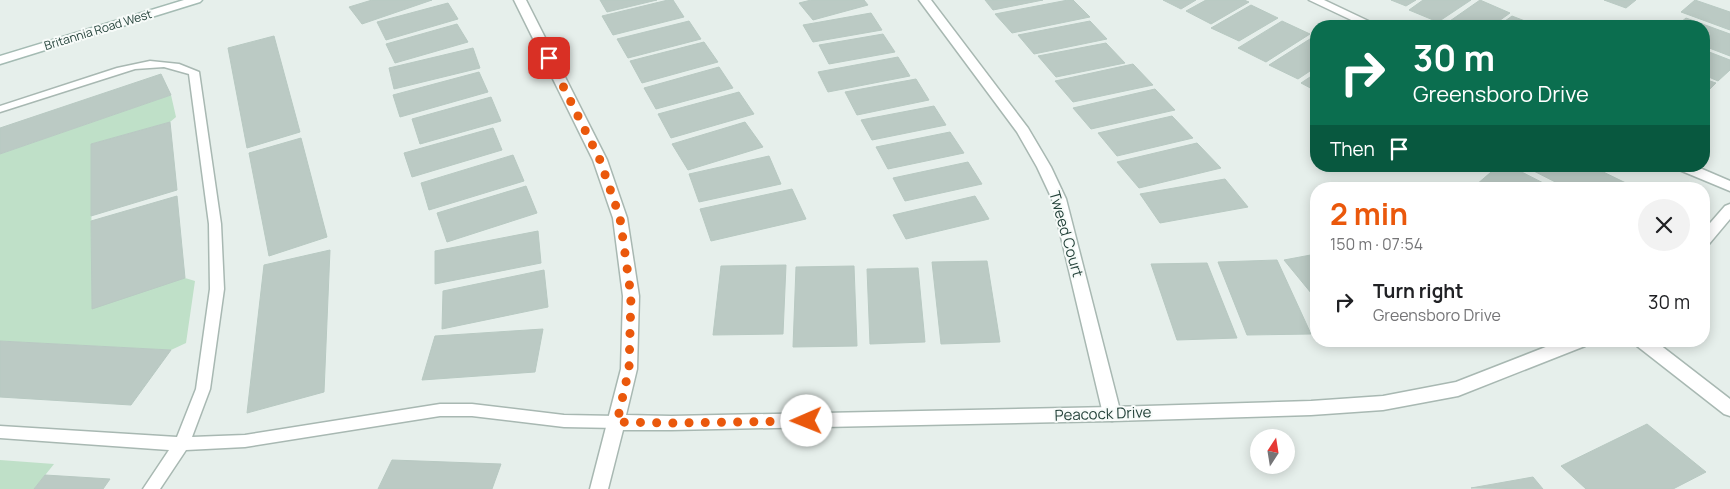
<!DOCTYPE html>
<meta charset="utf-8">
<style>
:root{--surface:#fff;--page:#f2f2f2;--text:#202124;--muted:#757577;--accent:#ea580c}
body{margin:0;font-family:Manrope,sans-serif;background:var(--page);color:var(--text);height:100vh;display:flex;flex-direction:column;font-size:19px;white-space:nowrap}
*{box-sizing:border-box;margin:0}
p{font-size:16px;color:var(--muted)}
.icon{flex:none;width:28px;height:28px;fill:none;stroke:currentColor;stroke-width:2;stroke-linecap:round;stroke-linejoin:round}
.map{position:relative;flex:1;overflow:hidden}
.panel{position:absolute;left:1310px;top:182px;width:400px;height:165px;display:flex;flex-direction:column;background:var(--surface);border-radius:20px;box-shadow:0 2px 12px #0003}
.panel>*{flex:none}
.banner{position:absolute;left:1310px;top:20px;width:400px;height:152px;border-radius:20px;box-shadow:0 2px 12px #0003;background:#0b6e4f;color:#fff;overflow:hidden}
.needle{width:32px;rotate:12deg}
.buttons{position:absolute;left:1250px;top:429px;display:grid;gap:10px}
.buttons a{display:grid;place-items:center;width:45px;height:45px;border-radius:50%;background:var(--surface);box-shadow:0 2px 12px #0003;font-size:25px}
.pin{position:absolute;display:grid;place-items:center;width:42px;height:42px;color:#fff;margin:-21px;border-radius:10px;box-shadow:0 2px 8px #0006}
.me{position:absolute;width:55px;margin:-28px;rotate:269deg;stroke-linejoin:round;filter:drop-shadow(0 0 4px #0008)}
.turn{display:flex;align-items:center;gap:18px;height:105px;padding:0 20px;font-size:22px}
.turn .icon{width:65px;height:65px;stroke-width:2.5}
.turn b{display:block;font-size:35px;line-height:42px}
.then{display:flex;align-items:center;height:48px;padding:0 20px;background:#0003;gap:10px;font-size:19px}
.round{display:grid;place-items:center;flex:none;width:52px;height:52px;border-radius:26px;background:var(--page)}
.headline{display:flex;align-items:center;justify-content:space-between;height:85px;padding:0 20px}
h1{font-size:30px;font-weight:700;line-height:38px;color:var(--accent)}
ul{padding:0;list-style:none}
li{display:flex;align-items:center;gap:15px;height:70px;padding:0 20px}
li div{flex:1}
li b{display:block;font-size:19px}
li em{font-style:normal}
.map>svg:first-child{display:block}
.green{fill:#bfe0c8}
.building{fill:#bbcac4;stroke:#b8c9c2}
.lines{fill:none;stroke-linecap:round;stroke-linejoin:round}
.service-casing{stroke:#a8b8b2;stroke-width:3}
.minor-casing{stroke:#a8b8b2;stroke-width:3}
.tertiary-casing{stroke:#a8b8b2;stroke-width:3}
.secondary-casing{stroke:#a4bbb3;stroke-width:3}
.service{fill:#fff;fill-rule:evenodd}
.minor{fill:#fff;fill-rule:evenodd}
.tertiary{fill:#fff;fill-rule:evenodd}
.secondary{fill:#fff;fill-rule:evenodd}
.route{stroke:#ea580c;stroke-width:9;stroke-dasharray:0 16.2}
.labels{text-anchor:middle;stroke-width:4;stroke-linejoin:round;paint-order:stroke}
.far-street-label{font-size:12px;fill:#24423a;stroke:#f7fbf9}
.street-label{font-size:15px;fill:#24423a;stroke:#f7fbf9}
</style>
<div class="map">
<svg width="1730" height="489" viewBox="0 0 1730 489">
<rect width="100%" height="100%" fill="#e6efeb"/>
<path class="green" d="M171,95L176,117L170,122L91,144L92,308L185,278L195,281L186,343L171,350L0,341V154Z
M0,460L54,464L34,489H0Z"/>
<path class="building" d="M372,0H432L362,24L349,7Z
M600,0H657L607,12Z
M668,0H673L684,17L613,35L602,16Z
M811,0H864L868,5L813,20L799,3Z
M985,0H1043L993,10Z
M1068,0H1073L1090,17L1012,33L995,14Z
M1163,0H1196L1181,9Z
M1206,0H1244L1249,2L1211,24L1186,11Z
M1391,0H1416L1406,6Z
M1423,0H1471L1438,22L1409,10Z
M1480,0L1510,13L1492,26H1454L1447,23Z
M1604,0H1636L1626,8Z
M1695,0L1730,12V30L1681,12Z
M448,3L458,19L386,40L377,22Z
M1251,5L1278,18L1239,41L1211,28Z
M871,13L882,30L813,42L803,25Z
M1512,16L1538,26H1498Z
M1686,18L1730,34V56L1704,46V26H1676Z
M689,21L701,39L628,58L617,39Z
M1090,21L1107,39L1034,54L1018,35Z
M1282,21L1310,34L1266,62L1238,48Z
M457,24L468,42L395,63L386,44Z
M883,34L895,52L829,64L819,45Z
M274,36L300,132L247,148L228,48Z
M1313,37L1316,39V67L1298,79L1269,65Z
M704,42L718,62L642,83L630,61Z
M1106,43L1125,63L1056,77L1038,56Z
M473,48L480,68L394,89L389,68Z
M1704,50L1730,60V70L1718,81L1704,75Z
M898,57L910,76L828,92L818,72Z
M1133,64L1153,85L1073,102L1055,81Z
M719,67L733,88L656,109L644,88Z
M479,72L488,92L400,117L393,95Z
M1316,73V91L1301,83Z
M161,74L171,95L0,154V128Z
M916,79L929,100L857,115L845,92Z
M1704,79L1716,83L1704,95Z
M1155,89L1175,110L1091,129L1073,108Z
M739,92L754,114L671,138L658,114Z
M491,97L501,121L420,144L412,119Z
M934,106L946,125L872,140L861,120Z
M1172,116L1193,138L1117,156L1098,133Z
M170,122L177,190L91,216V144Z
M745,122L763,147L688,170L672,144Z
M493,128L502,150L412,177L404,153Z
M950,132L964,153L888,169L876,147Z
M301,138L327,237L269,256L249,153Z
M1197,143L1221,168L1139,188L1117,162Z
M513,155L524,181L429,210L421,183Z
M769,156L781,184L699,202L689,174Z
M968,162L982,184L905,201L893,178Z
M1498,166H1510L1555,189H1483L1476,185Z
M1524,166H1591L1630,185L1626,189H1569Z
M1225,179L1248,207L1160,223L1140,194Z
M526,186L537,213L447,242L437,213Z
M792,189L806,219L711,241L700,209Z
M177,196L185,278L92,309L91,221Z
M975,196L989,219L906,239L893,215Z
M538,231L541,263L435,284V251Z
M330,250L324,392L247,413L264,265Z
M1316,254V299L1284,260Z
M1277,260L1311,334L1247,335L1218,262Z
M987,261L1000,342L941,344L932,262Z
M1207,263L1237,338L1177,340L1151,264Z
M786,265L783,334L713,335L721,266Z
M854,266L857,346L793,347L796,267Z
M918,268L925,342L870,344L867,269Z
M544,270L548,307L442,329L443,291Z
M543,329L535,372L422,380L435,336Z
M0,341L171,350L131,405L0,397Z
M1647,424L1706,472L1673,489H1586L1561,466Z
M392,460L501,464L492,489H378Z
M45,475L110,479L103,489H34Z
M1533,477L1543,489L1471,488Z"/>
<g class="lines">
<defs>
<path id="service" d="M150,61L179,64L199,72L221,224L224,289L210,389L192,437L245,435L440,404H472L564,415L617,416L622,418L624,422L622,426L617,428L564,427L472,416H440L245,447L186,450L160,489H143L169,450L0,438V426L177,437L196,389L210,289L209,224L189,74L164,67L135,69L0,112V106L117,68Z"/>
<path id="minor" d="M919,0H931L1028,128L1051,167L1066,199L1121,414L1118,419L1112,421L1106,419L1103,414L1052,199L1037,167L1017,132Z
M1309,0H1324L1379,26H1364Z
M1675,166H1695L1730,181V191L1677,169Z
M1635,341H1655L1730,399V416L1724,414L1637,346Z"/>
<path id="tertiary" d="M514,0H526L607,160L627,218L639,296L637,369L626,415L671,416L1112,407L1311,401L1383,396L1456,382L1561,341H1587L1585,346L1458,396L1383,410L1311,415L1112,421L671,430H623L608,489H590L621,369L623,296L613,218L593,160Z
M1730,204V219L1709,244L1704,245V230L1725,206Z"/>
<path id="secondary" d="M184,0H202L200,2L0,64V56Z"/>
</defs>
<use href="#service" class="service-casing"/>
<use href="#minor" class="minor-casing"/>
<use href="#tertiary" class="tertiary-casing"/>
<use href="#secondary" class="secondary-casing"/>
<use href="#service" class="service"/>
<use href="#minor" class="minor"/>
<use href="#tertiary" class="tertiary"/>
<use href="#secondary" class="secondary"/>
</g>
<g class="lines">
<path class="route" d="M549,58L600,160L620,218L631,296L629,369L617,422L671,423L807,421"/>
</g>
<g class="labels">
<g class="far-street-label">
<text transform="translate(98 30) rotate(-17)" y="4">Britannia Road West</text>
</g>
<g class="street-label">
<text transform="translate(1066 234) rotate(74)" y="5">Tweed Court</text>
<text transform="translate(1103 414) rotate(-2)" y="5">Peacock Drive</text>
</g>
</g>
</svg>
<div class="buttons">
<a><svg class="needle" viewBox="-14 -14 28 28"><path d="M0-13l5 13h-10z" fill="#e53935"/><path d="M0 13l5-13h-10z" fill="#757577"/></svg></a>
</div>
<div class="pin" style="left:549px;top:58px;background:#d93025"><svg class="icon" aria-label="arrive" viewBox="0 0 24 24"><path d="M6 21V4h12l-3 4 3 4H6"/></svg></div>
<svg class="me" style="left:807px;top:421px" viewBox="-20 -20 40 40"><circle r="19" fill="#fff"/><path d="M0-13L10 11 0 6-10 11z" fill="#ea580c"/></svg>
<div class="banner">
<div class="turn"><svg class="icon" aria-label="right" viewBox="0 0 24 24"><path d="M7 20v-9h11M14 6l5 5-5 5"/></svg><div><b>30 m</b>Greensboro Drive</div></div>
<div class="then">Then<svg class="icon" aria-label="arrive" viewBox="0 0 24 24"><path d="M6 21V4h12l-3 4 3 4H6"/></svg></div>
</div>
<section class="panel">
<div class="headline"><div><h1>2 min</h1><p>150 m · 07:54</p></div><a class="round"><svg class="icon" aria-label="close" viewBox="0 0 24 24"><path d="M6 6l12 12M18 6L6 18"/></svg></a></div>
<ul>
<li><svg class="icon" aria-label="right" viewBox="0 0 24 24"><path d="M7 20v-9h11M14 6l5 5-5 5"/></svg><div><b>Turn right</b><p>Greensboro Drive</p></div><em>30 m</em></li>
</ul>
</section>
</div>
